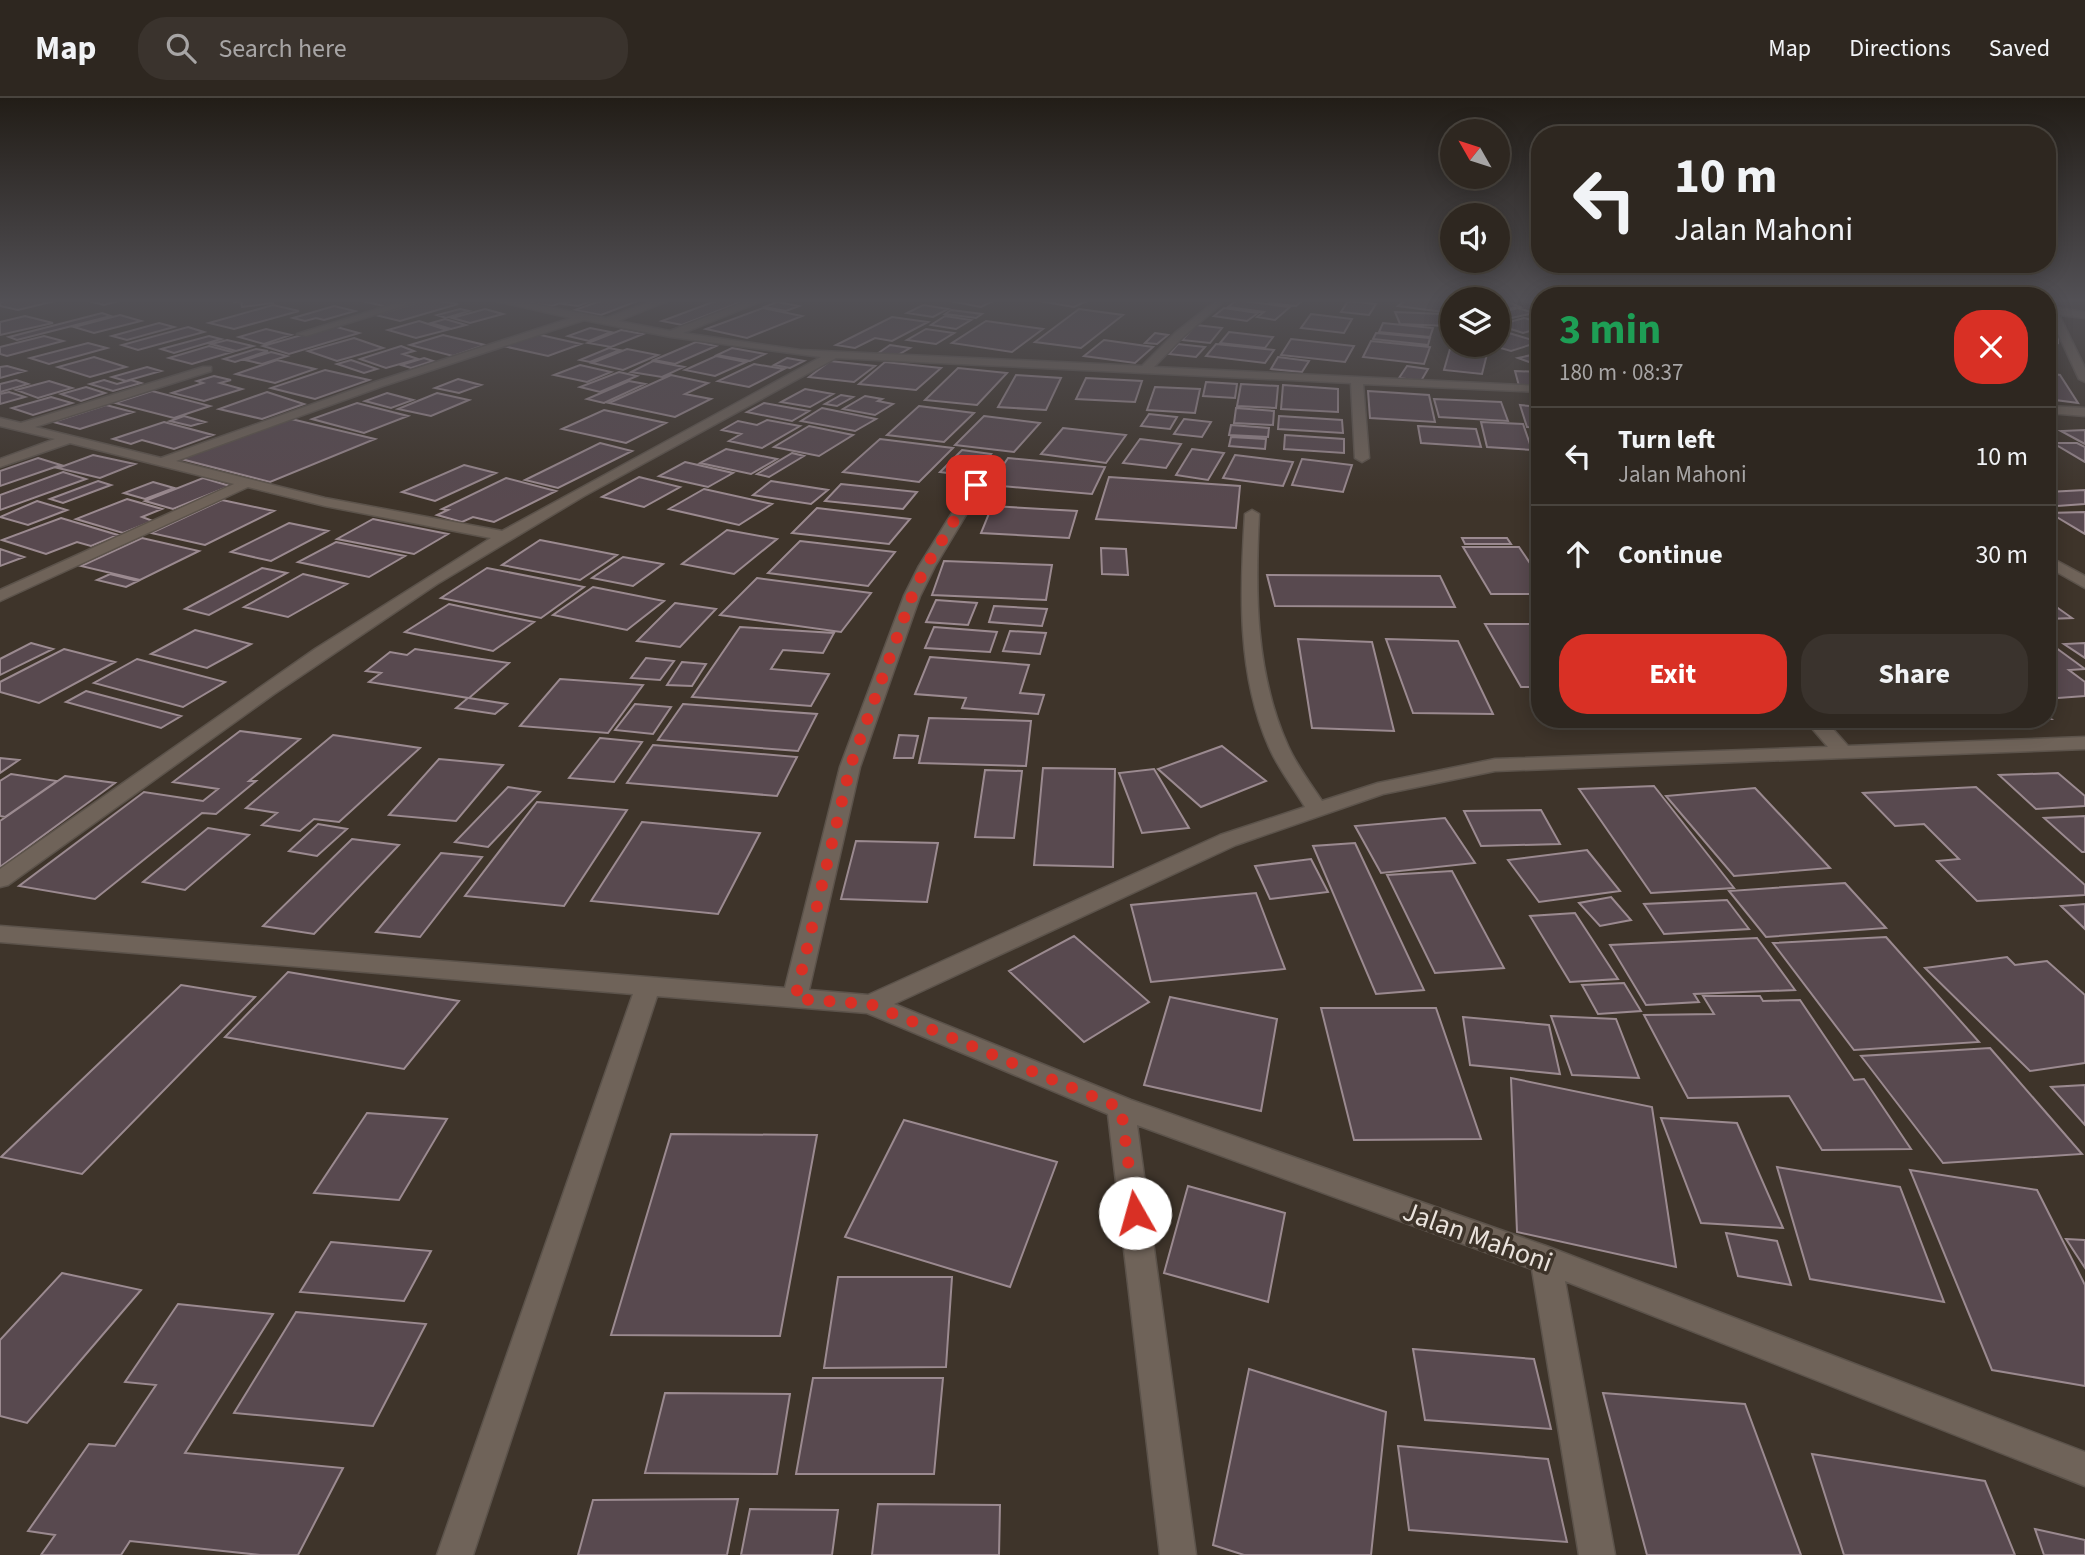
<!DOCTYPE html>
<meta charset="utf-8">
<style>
:root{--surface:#2e2720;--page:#3a332d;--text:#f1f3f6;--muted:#a7a5a5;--line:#49443e;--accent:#d93025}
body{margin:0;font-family:"Source Sans 3",sans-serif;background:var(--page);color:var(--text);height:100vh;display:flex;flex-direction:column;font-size:26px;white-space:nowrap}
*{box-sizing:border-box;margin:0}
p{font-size:23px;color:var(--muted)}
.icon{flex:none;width:38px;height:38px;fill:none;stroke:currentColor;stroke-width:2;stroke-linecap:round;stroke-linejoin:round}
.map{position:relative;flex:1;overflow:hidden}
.sheet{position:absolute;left:1531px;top:189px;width:525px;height:441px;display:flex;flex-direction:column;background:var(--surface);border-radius:28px;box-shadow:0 4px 18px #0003,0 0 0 2px var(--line)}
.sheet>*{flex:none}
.banner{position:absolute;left:1531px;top:28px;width:525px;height:147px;border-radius:28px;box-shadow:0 4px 18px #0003,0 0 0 2px var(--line);background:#2e2720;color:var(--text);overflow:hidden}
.needle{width:46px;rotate:309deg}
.fabs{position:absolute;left:1440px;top:21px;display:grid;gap:14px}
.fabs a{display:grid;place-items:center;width:70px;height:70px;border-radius:50%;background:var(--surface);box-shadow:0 4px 18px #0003,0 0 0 2px var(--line);font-size:35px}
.pin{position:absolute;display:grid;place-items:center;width:60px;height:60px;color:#fff;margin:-30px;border-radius:14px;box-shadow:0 4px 10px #0006}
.me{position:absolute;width:77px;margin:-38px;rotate:353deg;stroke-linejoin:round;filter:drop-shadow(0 0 5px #0008)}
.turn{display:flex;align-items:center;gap:24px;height:147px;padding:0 28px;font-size:32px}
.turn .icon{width:91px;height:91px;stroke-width:2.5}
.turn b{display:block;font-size:49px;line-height:60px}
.round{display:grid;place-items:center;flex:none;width:74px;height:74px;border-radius:28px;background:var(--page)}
.overview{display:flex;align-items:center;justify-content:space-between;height:119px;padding:0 28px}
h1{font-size:42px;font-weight:700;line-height:52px;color:#1e9e55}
.cta{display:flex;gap:14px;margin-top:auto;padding:14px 28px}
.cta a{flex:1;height:80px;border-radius:28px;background:var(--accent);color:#fff;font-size:28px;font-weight:700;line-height:80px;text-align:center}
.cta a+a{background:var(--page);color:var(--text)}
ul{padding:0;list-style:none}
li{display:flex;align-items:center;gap:21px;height:98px;padding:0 28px;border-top:2px solid var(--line)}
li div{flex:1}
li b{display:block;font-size:26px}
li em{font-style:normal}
header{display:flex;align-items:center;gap:42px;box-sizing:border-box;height:98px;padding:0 35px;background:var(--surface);border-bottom:2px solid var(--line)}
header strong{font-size:33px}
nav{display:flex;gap:38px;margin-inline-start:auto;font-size:24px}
.search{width:490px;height:63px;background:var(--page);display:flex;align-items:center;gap:18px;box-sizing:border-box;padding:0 24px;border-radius:28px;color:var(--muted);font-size:26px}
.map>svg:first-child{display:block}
.building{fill:#58494f;stroke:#9b8a90;stroke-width:2}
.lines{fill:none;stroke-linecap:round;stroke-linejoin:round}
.minor-casing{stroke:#5c534b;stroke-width:3}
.minor{fill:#6f6359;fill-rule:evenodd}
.route{stroke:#d93025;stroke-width:12;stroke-dasharray:0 21.6}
.labels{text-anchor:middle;stroke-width:7;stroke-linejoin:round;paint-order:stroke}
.near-street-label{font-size:28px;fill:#eae3dd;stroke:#3e342a}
</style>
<header>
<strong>Map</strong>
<div class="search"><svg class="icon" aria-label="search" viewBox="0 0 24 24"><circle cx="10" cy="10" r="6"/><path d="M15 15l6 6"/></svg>Search here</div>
<nav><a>Map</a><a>Directions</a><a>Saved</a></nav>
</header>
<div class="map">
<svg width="2085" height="1457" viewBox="0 0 2085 1457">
<rect width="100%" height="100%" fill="#3e342a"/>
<path class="building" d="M12,201H63L18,212L0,208V204Z
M81,201H126L104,207Z
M234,201H272L273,205L242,209L241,203L234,204Z
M369,201H413L388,209L362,203Z
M429,201L458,206L400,223L375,217Z
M540,201H571L552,208L530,205Z
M575,201H597L578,208L563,206Z
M606,201H632L640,202L601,217L575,212Z
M721,201H749L682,227L662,223Z
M939,201H997L981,209Z
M1027,201H1091L1074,209Z
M1274,201H1304L1296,208L1269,205Z
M1406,201H1455L1443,214L1398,208Z
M1237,202L1273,207L1290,209L1275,222L1257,219L1264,214L1228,209Z
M1498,202H1504L1520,209L1498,212Z
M1348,203L1376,206L1369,217L1341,214Z
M777,204L799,208L786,213L764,209Z
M273,207L299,213L234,231L209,225Z
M923,207L948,211L933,219L907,215Z
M334,208L355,213L324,222L316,220L305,223L293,220Z
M763,210L802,218L747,240L706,231Z
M1224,210L1258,215L1247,223L1214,218Z
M1518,210L1534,215L1498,223V215Z
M460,211L469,213L446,220L437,217Z
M485,211L503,216L470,225L452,220Z
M1079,211L1123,217L1081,250L1035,244Z
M951,212L982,216L976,220L945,216Z
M1395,214L1441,216L1447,228L1400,226Z
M102,215L111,218L17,242L9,239Z
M1311,216L1352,221L1344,235L1301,230Z
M120,217L141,223L94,235L74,229Z
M25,218L53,225L0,237V224Z
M945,218L971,222L956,231L931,227Z
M892,219L928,224L892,243L875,240L855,250L836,247Z
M1524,220L1540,224V230L1523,235L1498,227Z
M445,221L466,227L451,231L431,225Z
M419,223L447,232L416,240L388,232Z
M986,223L1043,231L1012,254L952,245Z
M159,225L174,229L127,242L112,238Z
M1383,225L1433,230L1430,239L1379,234Z
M1196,227L1222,230L1210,245L1182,242Z
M333,228L359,235L289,256L263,248Z
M188,229L204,234L138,252L122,247Z
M2048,229L2058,230V245L2048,243Z
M590,230L611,234L589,243L568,238Z
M266,231L291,237L264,246L239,239Z
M926,231L954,235L936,246L907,242Z
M621,232L643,236L611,249L588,245Z
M1229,234L1273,239L1265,250L1220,245Z
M1155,235L1168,237L1157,246L1145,245Z
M1376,235L1430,240L1428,247L1373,241Z
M1509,235L1539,244L1511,253L1490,247H1498V239Z
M536,236L581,246L548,258L503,248Z
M443,237L485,247L453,258L410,247Z
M44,238L63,243L7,258L0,256V249Z
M209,238L221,241L174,255L161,251Z
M354,240L383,250L337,263L308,253Z
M1291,241L1354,248L1345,264L1281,257Z
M227,242L253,248L236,253L211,246Z
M1104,242L1153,249L1135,265L1084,258Z
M1371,243L1430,249L1424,266L1363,259Z
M696,244L716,248L675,266L654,262Z
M1452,244V247L1489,248L1482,276L1444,272Z
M88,245L107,250L49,266L30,260Z
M1178,246L1205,249L1196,259L1169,256Z
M1216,246L1274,252L1265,265L1206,258Z
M890,247L910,250L896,258L877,256Z
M209,248L232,254L192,266L169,260Z
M401,248L414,253L403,256L418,261L386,270L360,261Z
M609,250L620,252L590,264L580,262Z
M732,250L765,256L750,263L717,257Z
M256,251L268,253L235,264L224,261Z
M627,251L658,257L623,272L592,265Z
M271,254L287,258L262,266L245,262Z
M1540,255V268L1518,260Z
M716,258L746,264L715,278L685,272Z
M94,259L126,269L90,279L58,269Z
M1278,259L1309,263L1302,274L1271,271Z
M424,260L433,263L411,270L401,267Z
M787,260L804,263L790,270L774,267Z
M277,262L315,271L275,285L236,276Z
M351,262L377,271L364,275L337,266Z
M653,263L684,269L662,279L631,274Z
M830,263L875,268L854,284L809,279Z
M885,264L941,270L916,292L859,286Z
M754,266L784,271L749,289L718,283Z
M580,267L611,274L587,284L554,277Z
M7,268L25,273L0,280V269Z
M1407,268L1428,271L1421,283L1399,280Z
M147,269L161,273L126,283L112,279Z
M958,270L1007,275L977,307L925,302Z
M325,272L369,282L315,301L271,290Z
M1515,273L1540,274V289L1519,288Z
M619,274L637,278L600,294L580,289Z
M2048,275L2060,277L2078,305L2048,301Z
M671,277L708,285L685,296L711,301L675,319L609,305Z
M1016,277L1061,280L1046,312L998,309Z
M214,278L231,282L220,285L242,291L204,303L172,295L203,285L197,283Z
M1086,280L1142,283L1135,304L1076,301Z
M458,281L481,287L459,295L435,290Z
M16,282L28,286L0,294V286Z
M104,282L117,286L131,282L141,285L113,293L90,286Z
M49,283L72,290L38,300L16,292Z
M629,283L645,286L604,305L587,301Z
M1206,284L1237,286L1235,300L1203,298Z
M1241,286L1278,288L1276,310L1237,308Z
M1283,287L1338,291V314L1281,311Z
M86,289L105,295L81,303L61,296Z
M1155,289L1200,291L1195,315L1147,312Z
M805,291L833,296L810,309L781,304Z
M152,293L210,308L174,320L115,305Z
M1368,293L1429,297L1435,324L1370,320Z
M9,294L25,299L0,306V296Z
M267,294L304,306L262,321L219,311Z
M387,295L413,302L391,310L365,303Z
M437,295L469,302L431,318L398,311Z
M841,297L853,299L837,308L825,306Z
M865,298L882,301L878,303L893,306L875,317L843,311Z
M51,299L72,305L33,317L12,310Z
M1434,301L1501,304L1508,323L1439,319Z
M357,305L408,318L364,335L312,321Z
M764,305L809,313L792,323L747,314Z
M106,307L133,314L80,331L53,324Z
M1520,307L1540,309V330L1527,329Z
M919,308L974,315L944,344L887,337Z
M822,310L876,321L855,333L801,323Z
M1236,310L1274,313L1273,327L1234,325Z
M604,312L666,325L626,345L562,331Z
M1149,316L1177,319L1170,331L1141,328Z
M184,318L205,324L191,328L170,323Z
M984,318L1040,325L1014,354L955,347Z
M1279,318L1342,322L1343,335L1278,331Z
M287,320L375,341L270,384L181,361Z
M1184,321L1211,324L1202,339L1174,336Z
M767,322L800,328L762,350L729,343L741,336L722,332L738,323L757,327Z
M164,324L213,337L174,351L142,342L131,346L113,341Z
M1481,324L1523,326L1532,352L1487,349Z
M1231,327L1269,330L1268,339L1229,337Z
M809,328L853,337L819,358L774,349Z
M1418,328L1476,331L1481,349L1421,345Z
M1063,330L1126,337L1106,365L1041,356Z
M2085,332V346L2061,333Z
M1285,337L1344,341V355L1284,351Z
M1231,339L1266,341L1265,351L1229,348Z
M880,341L953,350L919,384L843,374Z
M1140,341L1181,346L1166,370L1123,365Z
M600,345L632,353L558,390L525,382Z
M2053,345H2077L2085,349V364Z
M726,351L777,361L751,376L700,365Z
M1192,351L1224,355L1208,382L1176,377Z
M962,352L991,356L970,378L940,374Z
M792,355L804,358L769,379L757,376Z
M93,357L135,366L100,380L58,370Z
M1235,357L1293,364L1283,388L1223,380Z
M38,360L61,367L0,388V373Z
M1008,360L1105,369L1092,396L990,387Z
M1302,361L1352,367L1343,394L1292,387Z
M685,364L733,375L708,389L659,378Z
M464,367L496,375L435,403L402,394Z
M63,374L86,381L0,412V397Z
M639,379L680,389L644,409L602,399Z
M1109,379L1240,388L1236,430L1096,421Z
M203,380L230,388L173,411L145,403Z
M506,380L556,393L494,424L473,419L462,424L437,417L448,412L442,411Z
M98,383L111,387L63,405L50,401Z
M771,383L828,392L811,406L753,397Z
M153,384L174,390L145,401L124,395Z
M841,386L917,394L903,411L825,403Z
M704,391L772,406L739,427L669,411Z
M2085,392V406L2057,408L2048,403V394Z
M127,401L162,411L142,419L153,423L123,435L76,421Z
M222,402L274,413L205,447L151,435Z
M37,403L67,412L28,427L0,419Z
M992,408L1077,413L1069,440L981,435Z
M817,410L910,421L889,446L792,435Z
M2085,414V436L2050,415Z
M61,420L118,437L91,448L77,444L46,456L2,442Z
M373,421L448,436L414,456L337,441Z
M289,425L328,433L271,463L231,454Z
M727,432L777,441L734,476L682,466Z
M142,440L199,453L140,482L81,468Z
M1462,440H1507L1511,446H1465Z
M540,442L617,457L580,482L502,467Z
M800,443L895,454L868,488L768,475Z
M336,444L405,458L369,479L298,464Z
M1463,449H1519L1540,480V496H1491Z
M1101,450L1126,451L1128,477L1102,476Z
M0,451L24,459L0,468Z
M623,459L663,466L633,488L592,480Z
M944,463L1052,467L1046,502L932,497Z
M262,470L287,475L209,517L185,511Z
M487,470L584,489L541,520L441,500Z
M110,476L138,483L126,489L97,482Z
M303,476L347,486L288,519L244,509Z
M1267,477L1440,478L1455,509L1275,508Z
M757,480L871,495L841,534L720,517Z
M593,489L664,503L627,532L553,517Z
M936,502L977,505L968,527L926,524Z
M2048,503L2072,520L2048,521Z
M675,505L716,511L680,549L637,543Z
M449,506L534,524L493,553L405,534Z
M994,508L1047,511L1042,528L989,524Z
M1485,526H1540V589H1521Z
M740,529L834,535L823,555L783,552L771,571L829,576L811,608L692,599Z
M934,529L997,534L990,554L925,550Z
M195,532L251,546L207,570L151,556Z
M1010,533L1046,535L1040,556L1003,553Z
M1298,541L1372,544L1394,633L1312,630Z
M1386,541L1458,543L1493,616L1413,615Z
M2048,544L2085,571L2069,572L2085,584V598L2058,600L2048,592Z
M31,545L53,551L0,577V561Z
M2085,545V560L2064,546Z
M64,551L115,564L39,605L0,594V584Z
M415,551L509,565L469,600L507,606L495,616L456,610L468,600L369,584L381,575L366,573L390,554L407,557Z
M930,559L1029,567L1020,595L1044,597L1038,616L962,610L966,600L915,596Z
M646,560L674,563L660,582L631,580Z
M137,561L225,584L183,609L94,585Z
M682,564L706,566L692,588L667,587Z
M560,581L643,587L608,635L520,628Z
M86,593L181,618L161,630L66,604Z
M635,606L671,609L653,636L615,632Z
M683,606L817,616L798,653L658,642Z
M2048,619L2051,621L1981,625L1977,621H2048Z
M929,620L1031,623L1026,668L919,665Z
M1666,621H1740L1669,625Z
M1828,621H1891L1896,626L1837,629Z
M240,633L300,641L249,683H256L216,716L202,715L95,801L19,788L144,694L203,703L218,691L173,684Z
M333,637L420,650L339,724L314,721L300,733L262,727L277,715L246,710Z
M899,637L918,638L913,660H894Z
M600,640L642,644L614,684L569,680Z
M653,647L797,659L777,698L627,685Z
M1222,648L1266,683L1201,709L1158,671Z
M0,660L19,662L0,675Z
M439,661L503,667L456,723L389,717Z
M1043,670L1115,671L1113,769L1034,767Z
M1154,671L1189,730L1142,735L1119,675Z
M985,672L1022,673L1014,740L975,739Z
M2058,675L2085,698V708L2036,711L1999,677Z
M11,676L57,683L5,719L0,718V683Z
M65,678L115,685L0,769V723Z
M1654,688L1734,790L1651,795L1579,691Z
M508,689L540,694L488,749L455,744Z
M1976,689L2085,787V797L1977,803L1937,763L1959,761L1924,726L1895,728L1863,695Z
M1755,690L1830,770L1734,778L1666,698Z
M537,704L627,712L564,808L465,798Z
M1541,712L1560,746L1481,748L1464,713Z
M2085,718V754H2082L2044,720Z
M1445,720L1475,765L1381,775L1355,728Z
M642,724L760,735L718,816L591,803Z
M318,726L347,731L317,758L289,753Z
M208,730L249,737L185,792L143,784Z
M352,741L399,747L314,836L263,828Z
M856,743L938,745L927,804L841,801Z
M1355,745L1424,892L1376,896L1313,748Z
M1587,752L1620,793L1539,804L1508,762Z
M441,755L482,759L420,839L376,834Z
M1311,761L1328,794L1270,801L1255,768Z
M1452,773L1504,870L1435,875L1387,777Z
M1845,785L1886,830L1766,839L1729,793Z
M1256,795L1285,871L1151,884L1131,807Z
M1611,799L1631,822L1600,828L1579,805Z
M1727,802L1749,831L1664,836L1644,806Z
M2085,806V831L2061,808Z
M1575,815L1618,881L1570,884L1530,818Z
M1074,838L1149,904L1084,944L1009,873Z
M1886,839L1979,944L1854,952L1773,845Z
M1757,840L1795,892L1694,896L1699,904L1646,907L1610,847Z
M2007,859L2015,867L2047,863L2085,897V965L2030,973L1925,870Z
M288,874L459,903L404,971L225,939Z
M1624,885L1641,913L1598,916L1582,887Z
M181,887L255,899L82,1076L1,1059Z
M1703,898H1760L1763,903L1800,902L1854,982L1864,981L1911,1051L1822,1052L1789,998L1688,1000L1644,917L1714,916Z
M1170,899L1277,921L1261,1013L1144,987Z
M1321,910H1436L1481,1041L1354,1042Z
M1551,918L1616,921L1639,980L1572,977Z
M1463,919L1549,927L1560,976L1470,967Z
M1990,950L2082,1056L1943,1065L1861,958Z
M1511,980L1652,1009L1676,1169L1517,1134Z
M2085,987V1027L2051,989Z
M367,1015L447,1021L399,1102L314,1095Z
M1661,1020L1737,1025L1783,1130L1701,1125Z
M904,1022L1057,1064L1010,1189L845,1139Z
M671,1036L817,1037L780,1238L611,1237Z
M1777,1069L1900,1089L1944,1204L1810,1181Z
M1910,1072L2037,1092L2085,1187V1288L1992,1272Z
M1188,1088L1285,1115L1268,1204L1164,1175Z
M1726,1135L1777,1143L1791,1187L1738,1178Z
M2066,1141L2085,1142V1170Z
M331,1144L431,1153L404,1203L300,1194Z
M62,1175L141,1192L27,1325L0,1318V1242Z
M838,1179H952L946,1269L824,1270Z
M178,1206L273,1216L185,1355L343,1370L298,1457H260L130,1443L121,1457H41L55,1437L28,1433L89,1346L115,1348L156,1287L125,1284Z
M296,1214L426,1226L373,1328L234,1315Z
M1413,1251L1534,1261L1551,1331L1425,1322Z
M1249,1271L1386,1314L1371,1457H1244L1213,1447Z
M813,1280H943L934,1376H796Z
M665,1295L790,1296L777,1376L645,1375Z
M1603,1295L1745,1306L1801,1457H1647Z
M1398,1348L1548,1361L1567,1444L1409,1432Z
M1812,1356L1985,1383L2015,1457H1844Z
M738,1401L727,1457H578L593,1402Z
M878,1406L1000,1407L999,1457H872Z
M750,1411L838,1412L832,1457H741Z
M2035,1431L2085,1442V1457H2044Z"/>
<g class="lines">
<defs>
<path id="minor" d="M410,201H426L306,238L297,236Z
M487,201H507L606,220L658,201H672L618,223L670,233L753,201H767L683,235L800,252L1142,268L1175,235L1218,201L1221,202V206L1183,239L1154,269L1540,288V294L1363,286L1369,360L1362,364L1355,360L1351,285L836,260L584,398L437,486L274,596L8,787L0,789V771L315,551L491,440L325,408L248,389L0,503V492L234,386L70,345L0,369V361L55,341L0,328V320L21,325L203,269H211V273L35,329L161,360L375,284L571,220ZM584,222L671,239L821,259L502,433L325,400L176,363L383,288Z
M1522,201L1540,203V209L1524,203Z
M2048,202L2056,210L2085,214V220L2059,217L2085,270V284L2079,281L2048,214Z
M2048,308L2085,310V318L2048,315Z
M989,363L996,367L935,468L920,498L860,669L809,892L868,897L1220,737L1305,709C1293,689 1278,670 1269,649C1237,576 1240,494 1245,416L1252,412L1259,416C1255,495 1255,575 1288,648C1297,668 1310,685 1322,703L1378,685L1495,661L1828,649L1804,621H1824L1848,648L2085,639V651L1495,673L1383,696L1236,747L894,906L1131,1002L1546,1148L2085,1354V1388L1565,1183L1615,1457H1579L1532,1171L1137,1027L1196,1457H1160L1108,1016L867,915L657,898L473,1457H437L633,896L0,844V828L785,890L840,669L904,498L919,468L982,367Z
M2048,458L2085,478V490L2048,469Z"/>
</defs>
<use href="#minor" class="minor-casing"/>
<use href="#minor" class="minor"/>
</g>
<linearGradient id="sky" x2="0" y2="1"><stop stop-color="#221d17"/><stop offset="0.5" stop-color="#525055"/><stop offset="1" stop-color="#525055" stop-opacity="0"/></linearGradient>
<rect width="2085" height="405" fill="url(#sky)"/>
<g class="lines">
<path class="route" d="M976,387L926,468L912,498L850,669L795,901L870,906L1121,1010L1135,1115"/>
</g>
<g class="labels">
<g class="near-street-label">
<text transform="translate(1478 1138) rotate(20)" y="10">Jalan Mahoni</text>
</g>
</g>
</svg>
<div class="fabs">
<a><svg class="needle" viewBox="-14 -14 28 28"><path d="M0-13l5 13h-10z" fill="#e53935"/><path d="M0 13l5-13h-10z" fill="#a7a5a5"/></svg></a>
<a><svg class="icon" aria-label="sound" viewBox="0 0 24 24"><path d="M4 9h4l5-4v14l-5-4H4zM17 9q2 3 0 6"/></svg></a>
<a><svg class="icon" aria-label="layers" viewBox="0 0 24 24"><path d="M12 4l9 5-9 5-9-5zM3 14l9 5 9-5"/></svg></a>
</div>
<div class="pin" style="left:976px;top:387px;background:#d93025"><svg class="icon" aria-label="arrive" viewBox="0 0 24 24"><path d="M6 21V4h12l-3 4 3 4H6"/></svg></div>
<svg class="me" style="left:1135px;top:1115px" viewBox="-20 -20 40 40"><circle r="19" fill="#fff"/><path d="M0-13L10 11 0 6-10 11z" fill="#d93025"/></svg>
<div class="banner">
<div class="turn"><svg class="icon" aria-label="left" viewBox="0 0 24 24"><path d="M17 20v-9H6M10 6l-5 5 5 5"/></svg><div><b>10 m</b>Jalan Mahoni</div></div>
</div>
<section class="sheet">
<div class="overview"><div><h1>3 min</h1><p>180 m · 08:37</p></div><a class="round" style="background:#d93025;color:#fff"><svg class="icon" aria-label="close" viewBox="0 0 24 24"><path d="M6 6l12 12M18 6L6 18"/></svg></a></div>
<ul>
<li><svg class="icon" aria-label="left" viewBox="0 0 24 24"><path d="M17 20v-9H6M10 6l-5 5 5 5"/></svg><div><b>Turn left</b><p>Jalan Mahoni</p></div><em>10 m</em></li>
<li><svg class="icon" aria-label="ahead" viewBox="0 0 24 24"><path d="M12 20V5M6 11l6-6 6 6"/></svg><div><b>Continue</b></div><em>30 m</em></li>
</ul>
<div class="cta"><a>Exit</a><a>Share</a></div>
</section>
</div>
